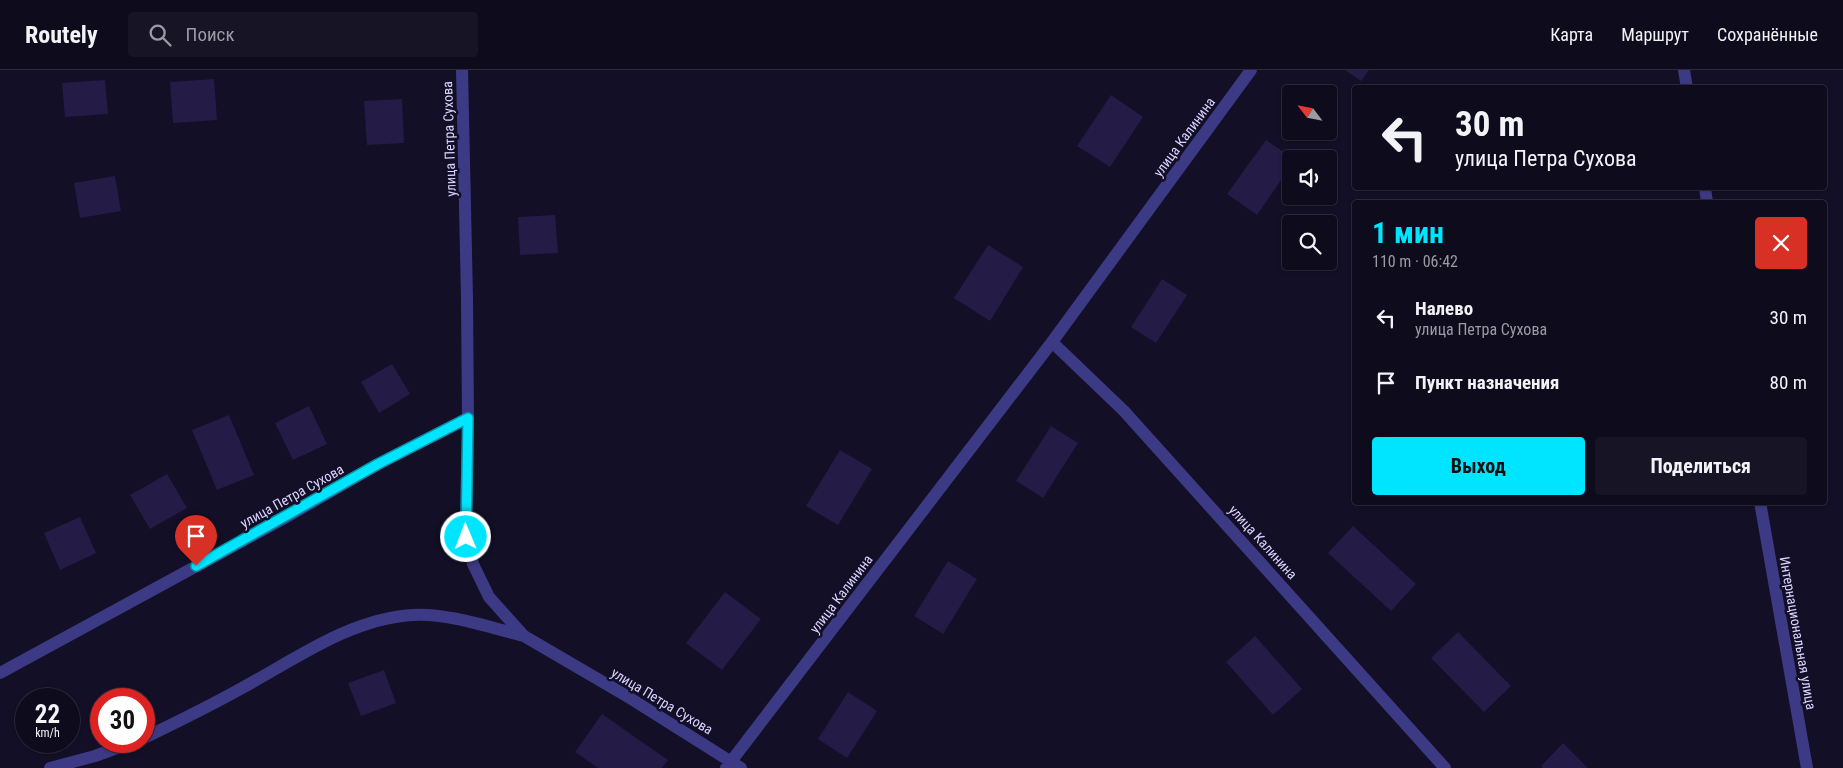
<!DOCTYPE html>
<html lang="ru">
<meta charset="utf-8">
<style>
:root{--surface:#0e0b1c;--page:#171425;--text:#f1f3f6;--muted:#9b9ba3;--line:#2e2b3b;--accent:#00e5ff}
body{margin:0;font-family:"Roboto Condensed",sans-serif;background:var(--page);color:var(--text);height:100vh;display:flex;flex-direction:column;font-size:19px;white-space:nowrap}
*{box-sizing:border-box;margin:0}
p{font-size:16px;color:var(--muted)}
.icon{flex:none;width:28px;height:28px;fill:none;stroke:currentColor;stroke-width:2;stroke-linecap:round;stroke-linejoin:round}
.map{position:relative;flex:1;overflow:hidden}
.drawer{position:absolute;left:1352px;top:130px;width:475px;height:305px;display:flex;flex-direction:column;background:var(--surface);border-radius:5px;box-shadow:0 1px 4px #0004,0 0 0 1px var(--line)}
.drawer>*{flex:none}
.top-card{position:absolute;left:1352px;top:15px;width:475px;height:105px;border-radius:5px;box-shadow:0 1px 4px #0004,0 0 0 1px var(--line);background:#0e0b1c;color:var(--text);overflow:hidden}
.needle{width:32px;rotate:302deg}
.buttons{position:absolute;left:1282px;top:15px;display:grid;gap:10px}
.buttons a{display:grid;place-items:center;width:55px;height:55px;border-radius:5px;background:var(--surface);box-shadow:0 1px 4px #0004,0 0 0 1px var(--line);font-size:25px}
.speed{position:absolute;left:15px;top:618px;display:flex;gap:10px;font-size:25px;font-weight:700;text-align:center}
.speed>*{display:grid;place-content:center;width:65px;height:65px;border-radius:50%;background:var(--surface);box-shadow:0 1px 4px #0004,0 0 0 1px var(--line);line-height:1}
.speed small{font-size:12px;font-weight:400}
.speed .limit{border:8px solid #d22;background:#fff;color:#111}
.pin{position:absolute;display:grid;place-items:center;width:42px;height:42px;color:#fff;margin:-51px -21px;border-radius:50% 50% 50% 0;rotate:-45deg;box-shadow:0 0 5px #0007}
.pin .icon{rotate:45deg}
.me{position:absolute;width:55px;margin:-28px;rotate:359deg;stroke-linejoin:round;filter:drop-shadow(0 0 4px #0008)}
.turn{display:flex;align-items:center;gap:18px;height:105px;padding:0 20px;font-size:22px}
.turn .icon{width:65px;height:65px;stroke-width:2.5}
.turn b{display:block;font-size:35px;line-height:42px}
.round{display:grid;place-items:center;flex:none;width:52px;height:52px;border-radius:5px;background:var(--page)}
.head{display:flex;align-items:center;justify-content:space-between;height:85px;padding:0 20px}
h1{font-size:30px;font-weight:700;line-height:38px;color:var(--accent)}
.cta{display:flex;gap:10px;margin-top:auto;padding:10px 20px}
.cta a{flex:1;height:58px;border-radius:5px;background:var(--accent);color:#111;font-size:20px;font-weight:700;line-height:58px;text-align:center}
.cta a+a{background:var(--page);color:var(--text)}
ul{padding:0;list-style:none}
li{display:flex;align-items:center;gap:15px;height:65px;padding:0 20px}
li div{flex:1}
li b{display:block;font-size:19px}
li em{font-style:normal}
header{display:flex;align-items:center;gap:30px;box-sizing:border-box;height:70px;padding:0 25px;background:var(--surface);border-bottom:1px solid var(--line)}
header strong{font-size:24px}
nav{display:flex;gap:28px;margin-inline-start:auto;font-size:18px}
.search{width:350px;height:45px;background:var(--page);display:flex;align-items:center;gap:12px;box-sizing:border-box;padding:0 18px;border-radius:5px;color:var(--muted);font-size:19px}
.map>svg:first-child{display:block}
.building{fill:#241b47}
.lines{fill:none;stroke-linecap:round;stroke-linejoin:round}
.minor{stroke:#3d3a85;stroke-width:12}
.route-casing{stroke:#0095a6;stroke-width:12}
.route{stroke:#00e5ff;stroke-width:9}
.labels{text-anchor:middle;stroke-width:5;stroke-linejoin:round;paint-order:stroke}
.street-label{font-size:14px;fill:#d9d4ff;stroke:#130f26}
</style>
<header>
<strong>Routely</strong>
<div class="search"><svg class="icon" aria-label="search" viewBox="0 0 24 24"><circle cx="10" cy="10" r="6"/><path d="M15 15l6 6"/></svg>Поиск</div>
<nav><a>Карта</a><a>Маршрут</a><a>Сохранённые</a></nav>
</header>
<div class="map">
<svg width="1843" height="698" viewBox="0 0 1843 698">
<rect width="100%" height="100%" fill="#130f26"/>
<path class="building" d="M1345,0H1369L1361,11Z
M214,9L217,50L173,53L170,12Z
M105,10L108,44L65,47L62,13Z
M1111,25L1143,47L1110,97L1077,76Z
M402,29L404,73L367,75L364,31Z
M1266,70L1291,87V96L1257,145L1227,124Z
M115,106L121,141L80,148L74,113Z
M555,145L558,183L520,185L518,147Z
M988,175L1023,197L990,251L954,228Z
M1162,209L1187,225L1156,273L1131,257Z
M392,294L410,324L379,343L361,312Z
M309,336L327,374L293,390L275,353Z
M229,345L254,405L217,420L192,360Z
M1051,356L1078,373L1043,428L1016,411Z
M840,380L872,399L838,455L806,436Z
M167,404L187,438L150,459L130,425Z
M80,447L96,483L60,500L44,463Z
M1353,456L1416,514L1391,541L1328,483Z
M948,491L977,509L943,564L914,546Z
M725,522L761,549L722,600L686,573Z
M1458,562L1511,616L1484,642L1431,588Z
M1255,566L1302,619L1273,645L1226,592Z
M384,600L396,633L361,646L348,613Z
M848,622L877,641L847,688L818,669Z
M602,644L668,690L662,698H598L575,682Z
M1563,673L1588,698H1543L1541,696Z"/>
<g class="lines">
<path class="minor" d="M462,0L467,228L468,348L466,449V467L473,494L489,527L524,566L625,625L741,698
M1684,0L1687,18
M1705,118L1707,132
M1052,272L1124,341L1445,698
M1760,432L1807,698
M0,603L283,449L378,394L468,348
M144,668C177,652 210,636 242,618C296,589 350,549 412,545C445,542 492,558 524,566
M50,698L95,686L136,671
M726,698L1052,272L1251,0"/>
</g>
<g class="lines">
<defs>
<path id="route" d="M196,496L378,394L468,348L466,467"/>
</defs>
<use href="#route" class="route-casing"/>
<use href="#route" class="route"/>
</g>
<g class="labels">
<g class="street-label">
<text transform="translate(1184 67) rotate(-54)" y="5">улица Калинина</text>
<text transform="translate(449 69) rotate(-92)" y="5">улица Петра Сухова</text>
<text transform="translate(292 426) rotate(-29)" y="5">улица Петра Сухова</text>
<text transform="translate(1263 472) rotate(48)" y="5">улица Калинина</text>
<text transform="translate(841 524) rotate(-53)" y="5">улица Калинина</text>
<text transform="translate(1798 563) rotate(80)" y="5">Интернациональная улица</text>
<text transform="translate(662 631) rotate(31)" y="5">улица Петра Сухова</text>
</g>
</g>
</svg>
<div class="buttons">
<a><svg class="needle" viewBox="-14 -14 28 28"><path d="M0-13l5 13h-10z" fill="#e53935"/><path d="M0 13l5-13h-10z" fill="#9b9ba3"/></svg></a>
<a><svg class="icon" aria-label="sound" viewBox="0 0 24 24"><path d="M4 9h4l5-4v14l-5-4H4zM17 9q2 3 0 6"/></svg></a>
<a><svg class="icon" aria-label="search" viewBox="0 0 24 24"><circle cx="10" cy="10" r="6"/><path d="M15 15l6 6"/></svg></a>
</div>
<div class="speed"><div>22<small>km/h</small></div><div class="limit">30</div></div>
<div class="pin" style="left:196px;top:496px;background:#d93025"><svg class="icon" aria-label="arrive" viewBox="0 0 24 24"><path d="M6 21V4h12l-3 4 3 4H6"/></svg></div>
<svg class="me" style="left:466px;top:467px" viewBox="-20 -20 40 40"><circle r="17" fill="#00e5ff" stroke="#fff" stroke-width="3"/><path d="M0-11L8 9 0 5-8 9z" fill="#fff"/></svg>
<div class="top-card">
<div class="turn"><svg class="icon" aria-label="left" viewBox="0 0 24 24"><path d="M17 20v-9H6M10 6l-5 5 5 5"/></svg><div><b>30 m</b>улица Петра Сухова</div></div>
</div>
<section class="drawer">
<div class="head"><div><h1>1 мин</h1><p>110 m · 06:42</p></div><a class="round" style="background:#d93025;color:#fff"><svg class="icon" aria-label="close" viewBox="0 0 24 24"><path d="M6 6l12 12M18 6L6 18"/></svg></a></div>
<ul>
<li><svg class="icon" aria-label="left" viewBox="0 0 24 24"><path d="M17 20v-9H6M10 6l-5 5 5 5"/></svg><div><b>Налево</b><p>улица Петра Сухова</p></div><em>30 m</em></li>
<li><svg class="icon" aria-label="arrive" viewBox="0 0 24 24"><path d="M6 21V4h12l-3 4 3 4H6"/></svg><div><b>Пункт назначения</b></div><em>80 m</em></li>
</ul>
<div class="cta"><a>Выход</a><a>Поделиться</a></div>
</section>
</div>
